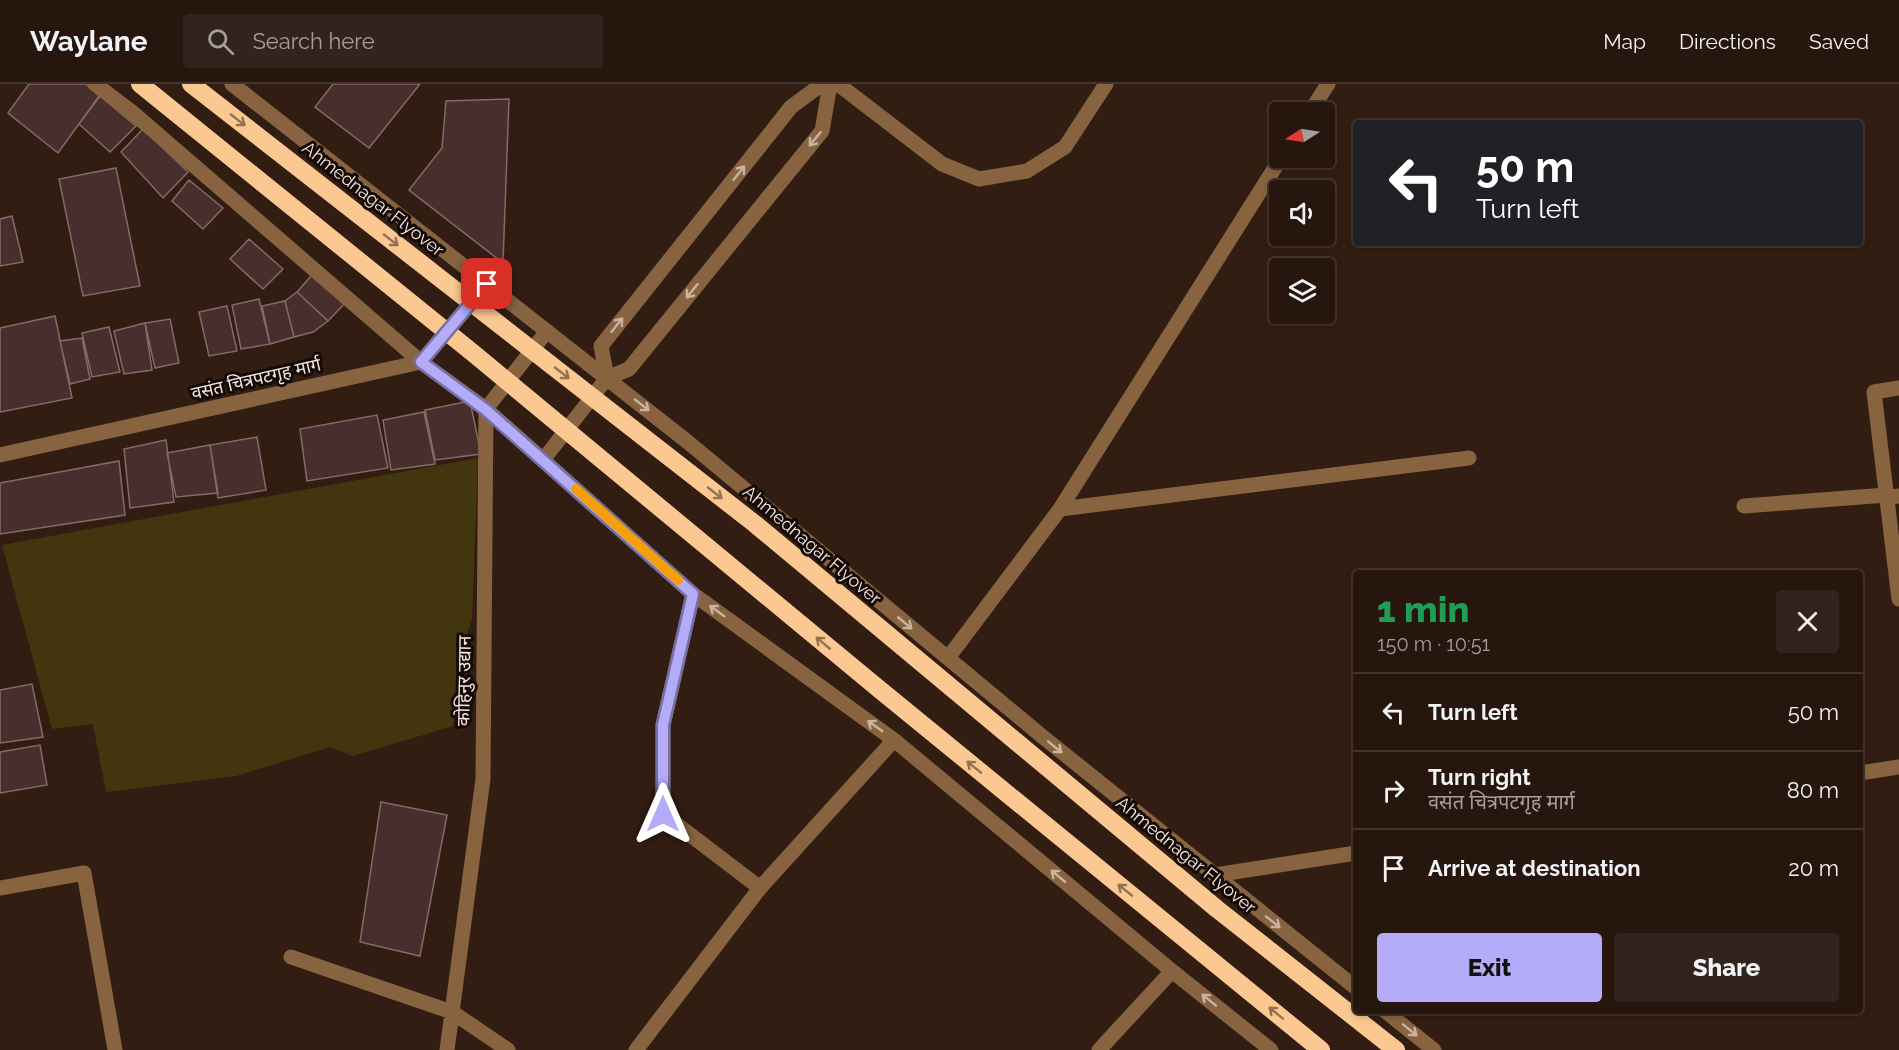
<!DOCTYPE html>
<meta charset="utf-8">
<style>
:root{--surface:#26160e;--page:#32231c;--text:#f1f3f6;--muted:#a49f9e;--line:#42352e;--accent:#b4acf9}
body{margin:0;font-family:Raleway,"Noto Sans Devanagari",sans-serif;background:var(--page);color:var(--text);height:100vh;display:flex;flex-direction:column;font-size:22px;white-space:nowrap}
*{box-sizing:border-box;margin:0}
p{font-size:20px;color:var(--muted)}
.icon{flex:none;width:33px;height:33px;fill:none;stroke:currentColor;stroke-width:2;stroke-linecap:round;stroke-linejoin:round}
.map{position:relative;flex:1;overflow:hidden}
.sheet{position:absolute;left:1353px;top:486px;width:510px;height:444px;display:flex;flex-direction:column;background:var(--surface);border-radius:6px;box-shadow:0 3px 9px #0003,0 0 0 2px var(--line)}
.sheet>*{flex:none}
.banner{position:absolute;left:1353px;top:36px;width:510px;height:126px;border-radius:6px;box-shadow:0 3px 9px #0003,0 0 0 2px var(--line);background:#202124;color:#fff;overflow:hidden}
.needle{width:39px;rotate:258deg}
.controls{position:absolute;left:1269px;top:18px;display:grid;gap:12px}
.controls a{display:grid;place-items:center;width:66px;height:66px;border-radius:6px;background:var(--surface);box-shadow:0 3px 9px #0003,0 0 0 2px var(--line);font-size:30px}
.pin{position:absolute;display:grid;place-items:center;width:51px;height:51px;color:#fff;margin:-26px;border-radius:12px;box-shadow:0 3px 9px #0006}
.me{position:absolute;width:66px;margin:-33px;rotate:0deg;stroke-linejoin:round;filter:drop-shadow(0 0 4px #0008)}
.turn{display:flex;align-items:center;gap:21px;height:126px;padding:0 24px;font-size:27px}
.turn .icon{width:78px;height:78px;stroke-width:2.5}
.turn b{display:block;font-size:42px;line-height:51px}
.round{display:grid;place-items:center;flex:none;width:63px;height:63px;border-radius:6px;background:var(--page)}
.headline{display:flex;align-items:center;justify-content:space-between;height:102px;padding:0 24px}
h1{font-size:36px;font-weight:800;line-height:45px;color:#1e9e55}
.cta{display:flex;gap:12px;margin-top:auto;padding:12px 24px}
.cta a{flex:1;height:69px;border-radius:6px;background:var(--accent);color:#111;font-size:24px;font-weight:800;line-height:69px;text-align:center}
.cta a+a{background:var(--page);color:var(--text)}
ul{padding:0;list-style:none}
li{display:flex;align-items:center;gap:18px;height:78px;padding:0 24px;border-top:2px solid var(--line)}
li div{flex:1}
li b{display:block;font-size:22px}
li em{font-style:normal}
header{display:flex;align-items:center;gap:36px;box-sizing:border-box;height:84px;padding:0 30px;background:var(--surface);border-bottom:2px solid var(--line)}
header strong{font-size:28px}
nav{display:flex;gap:33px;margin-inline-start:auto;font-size:21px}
.search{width:420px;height:54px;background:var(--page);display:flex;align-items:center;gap:15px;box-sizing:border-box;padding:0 21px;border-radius:6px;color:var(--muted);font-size:22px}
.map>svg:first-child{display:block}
.green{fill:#43360e}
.building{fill:#482e2d;stroke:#876968;stroke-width:1.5}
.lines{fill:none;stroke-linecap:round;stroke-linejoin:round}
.minor{stroke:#87643f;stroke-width:15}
.highway{stroke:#fcc891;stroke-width:18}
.oneway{stroke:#937252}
.oneway2{stroke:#cab3a0}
.route-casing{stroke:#7570a2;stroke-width:15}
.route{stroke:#b4acf9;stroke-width:10}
.slow{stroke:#f59e0b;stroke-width:10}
.labels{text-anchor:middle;stroke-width:6;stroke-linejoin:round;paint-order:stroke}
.street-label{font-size:18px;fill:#f6e7e0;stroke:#130a06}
</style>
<header>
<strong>Waylane</strong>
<div class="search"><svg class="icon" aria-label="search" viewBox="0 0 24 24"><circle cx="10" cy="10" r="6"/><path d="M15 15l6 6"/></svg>Search here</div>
<nav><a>Map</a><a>Directions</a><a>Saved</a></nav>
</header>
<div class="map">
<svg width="1899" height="966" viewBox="0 0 1899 966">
<rect width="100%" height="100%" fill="#321d13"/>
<path class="green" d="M478,374L472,535L463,561L453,642L353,672L330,663L236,692L106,708L93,640L52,645L2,461Z"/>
<path class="building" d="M29,0H86L99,12L58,69L8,29Z
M333,0H420L369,64L315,23Z
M100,12L136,42L110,68L79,40Z
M509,15L503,179L409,106L442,64L446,17Z
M143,45L188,88L163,114L121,68Z
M116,84L140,202L83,212L59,95Z
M189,96L223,124L203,145L172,117Z
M12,132L23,178L0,182V135Z
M249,155L283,185L263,205L230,175Z
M312,191L347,217L328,237L297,208Z
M297,208L328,237L313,248L294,253L285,217Z
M259,215L270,260L241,265L232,221Z
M285,217L294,253L270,260L262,222Z
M227,222L237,267L209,272L199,228Z
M55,232L72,314L0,328V244Z
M170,235L179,279L155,284L145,239Z
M145,239L152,286L124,290L114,247Z
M109,243L120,288L92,293L82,249Z
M82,254L90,295L70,300L60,257Z
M470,317L481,370L435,376L425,326Z
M424,328L435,380L391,386L383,336Z
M377,331L388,384L307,397L300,345Z
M257,353L266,406L218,414L210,361Z
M166,356L174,418L130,424L124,365Z
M210,361L218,409L176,413L167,369Z
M119,377L125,431L0,450V399Z
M32,600L43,653L0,659V606Z
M40,661L47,701L0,709V668Z
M381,718L447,731L420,872L360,858Z"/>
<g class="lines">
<path class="minor" d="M95,0L132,28L421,278L486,325L693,510L894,656L1172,887L1271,966
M232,0L689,359L1043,653L1356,904
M838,0L942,80L979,95L1027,87L1065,63L1106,0
M1310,28L1328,0
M607,294L601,262L791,23L822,0
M1899,304L1874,308L1899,515
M0,371L421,278L487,200
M543,376L607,294L629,285L822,47L830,0
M1744,422L1886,411L1887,414L1899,412
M1060,425L1469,374
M693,510L663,641V730L760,804
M948,574L1060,425L1281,74
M1860,689L1899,683
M1215,791L1356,769
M0,804L84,789L115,966
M291,873L452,928L508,966
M1385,927L1434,966
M447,966L483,695L486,325L547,247
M636,966L760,804L894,656
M1099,966L1172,887"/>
<path class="highway" d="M140,0L473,269L879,605L1321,966
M191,0L755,440L1217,825L1396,966"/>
</g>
<defs><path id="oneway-shaft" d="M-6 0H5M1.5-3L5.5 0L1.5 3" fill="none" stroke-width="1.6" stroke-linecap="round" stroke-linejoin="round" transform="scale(1.5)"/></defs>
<g class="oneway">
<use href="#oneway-shaft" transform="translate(238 36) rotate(38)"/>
<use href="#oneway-shaft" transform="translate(391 156) rotate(38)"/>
<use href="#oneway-shaft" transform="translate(562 289) rotate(38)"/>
<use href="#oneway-shaft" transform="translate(715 409) rotate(38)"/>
<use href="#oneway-shaft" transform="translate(823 559) rotate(-140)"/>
<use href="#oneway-shaft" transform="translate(974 683) rotate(-141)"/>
<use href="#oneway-shaft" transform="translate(1125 806) rotate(-141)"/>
<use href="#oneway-shaft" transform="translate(1276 929) rotate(-141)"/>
</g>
<g class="oneway2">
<use href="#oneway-shaft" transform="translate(815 55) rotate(129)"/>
<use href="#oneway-shaft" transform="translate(739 89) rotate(-52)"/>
<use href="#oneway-shaft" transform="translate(692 207) rotate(129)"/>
<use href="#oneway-shaft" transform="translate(617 241) rotate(-52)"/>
<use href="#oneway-shaft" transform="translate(642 321) rotate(38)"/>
<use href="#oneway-shaft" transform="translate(717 527) rotate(-144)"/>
<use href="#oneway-shaft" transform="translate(905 539) rotate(40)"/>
<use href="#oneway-shaft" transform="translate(875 642) rotate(-144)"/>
<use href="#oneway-shaft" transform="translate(1055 663) rotate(39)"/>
<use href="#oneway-shaft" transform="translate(1058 792) rotate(-140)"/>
<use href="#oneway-shaft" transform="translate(1273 838) rotate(39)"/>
<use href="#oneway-shaft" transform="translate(1209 916) rotate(-141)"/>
<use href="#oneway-shaft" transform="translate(1410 946) rotate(39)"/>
</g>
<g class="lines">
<defs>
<path id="route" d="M487,200L421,278L486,326L693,510L663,641V730"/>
</defs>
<use href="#route" class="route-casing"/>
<use href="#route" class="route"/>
<path class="slow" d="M576,405L678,496"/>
</g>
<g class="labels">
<g class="street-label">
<text transform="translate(373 115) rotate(38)" y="6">Ahmednagar Flyover</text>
<text transform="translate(256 295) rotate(-13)" y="6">वसंत चित्रपटगृह मार्ग</text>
<text transform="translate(812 461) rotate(40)" y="6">Ahmednagar Flyover</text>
<text transform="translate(464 597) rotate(-89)" y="6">कोहिनुर उद्यान</text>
<text transform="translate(1186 771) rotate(39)" y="6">Ahmednagar Flyover</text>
</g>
</g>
</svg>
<div class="controls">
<a><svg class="needle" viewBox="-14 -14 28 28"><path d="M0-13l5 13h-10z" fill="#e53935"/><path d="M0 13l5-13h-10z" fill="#a49f9e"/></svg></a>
<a><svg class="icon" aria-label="sound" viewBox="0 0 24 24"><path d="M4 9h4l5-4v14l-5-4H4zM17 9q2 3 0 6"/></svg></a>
<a><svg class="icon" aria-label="layers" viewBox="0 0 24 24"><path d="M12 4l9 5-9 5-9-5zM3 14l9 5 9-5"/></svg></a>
</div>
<div class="pin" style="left:487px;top:200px;background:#d93025"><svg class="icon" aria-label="arrive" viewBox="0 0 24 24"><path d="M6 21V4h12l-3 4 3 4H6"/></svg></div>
<svg class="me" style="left:663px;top:730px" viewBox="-20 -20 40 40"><path d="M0-17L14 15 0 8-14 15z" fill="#b4acf9" stroke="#fff" stroke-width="4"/></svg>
<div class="banner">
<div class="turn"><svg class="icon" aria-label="left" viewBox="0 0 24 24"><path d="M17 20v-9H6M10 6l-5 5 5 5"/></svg><div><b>50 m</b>Turn left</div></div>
</div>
<section class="sheet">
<div class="headline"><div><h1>1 min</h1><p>150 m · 10:51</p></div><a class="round"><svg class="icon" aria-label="close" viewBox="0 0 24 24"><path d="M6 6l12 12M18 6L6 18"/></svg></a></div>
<ul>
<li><svg class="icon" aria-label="left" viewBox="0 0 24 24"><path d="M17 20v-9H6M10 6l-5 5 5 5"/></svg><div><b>Turn left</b></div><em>50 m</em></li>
<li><svg class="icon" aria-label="right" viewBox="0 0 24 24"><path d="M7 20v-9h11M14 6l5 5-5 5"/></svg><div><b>Turn right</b><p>वसंत चित्रपटगृह मार्ग</p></div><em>80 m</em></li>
<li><svg class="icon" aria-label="arrive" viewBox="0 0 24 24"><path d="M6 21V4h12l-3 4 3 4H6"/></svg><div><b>Arrive at destination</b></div><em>20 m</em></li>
</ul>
<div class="cta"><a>Exit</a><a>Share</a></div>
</section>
</div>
